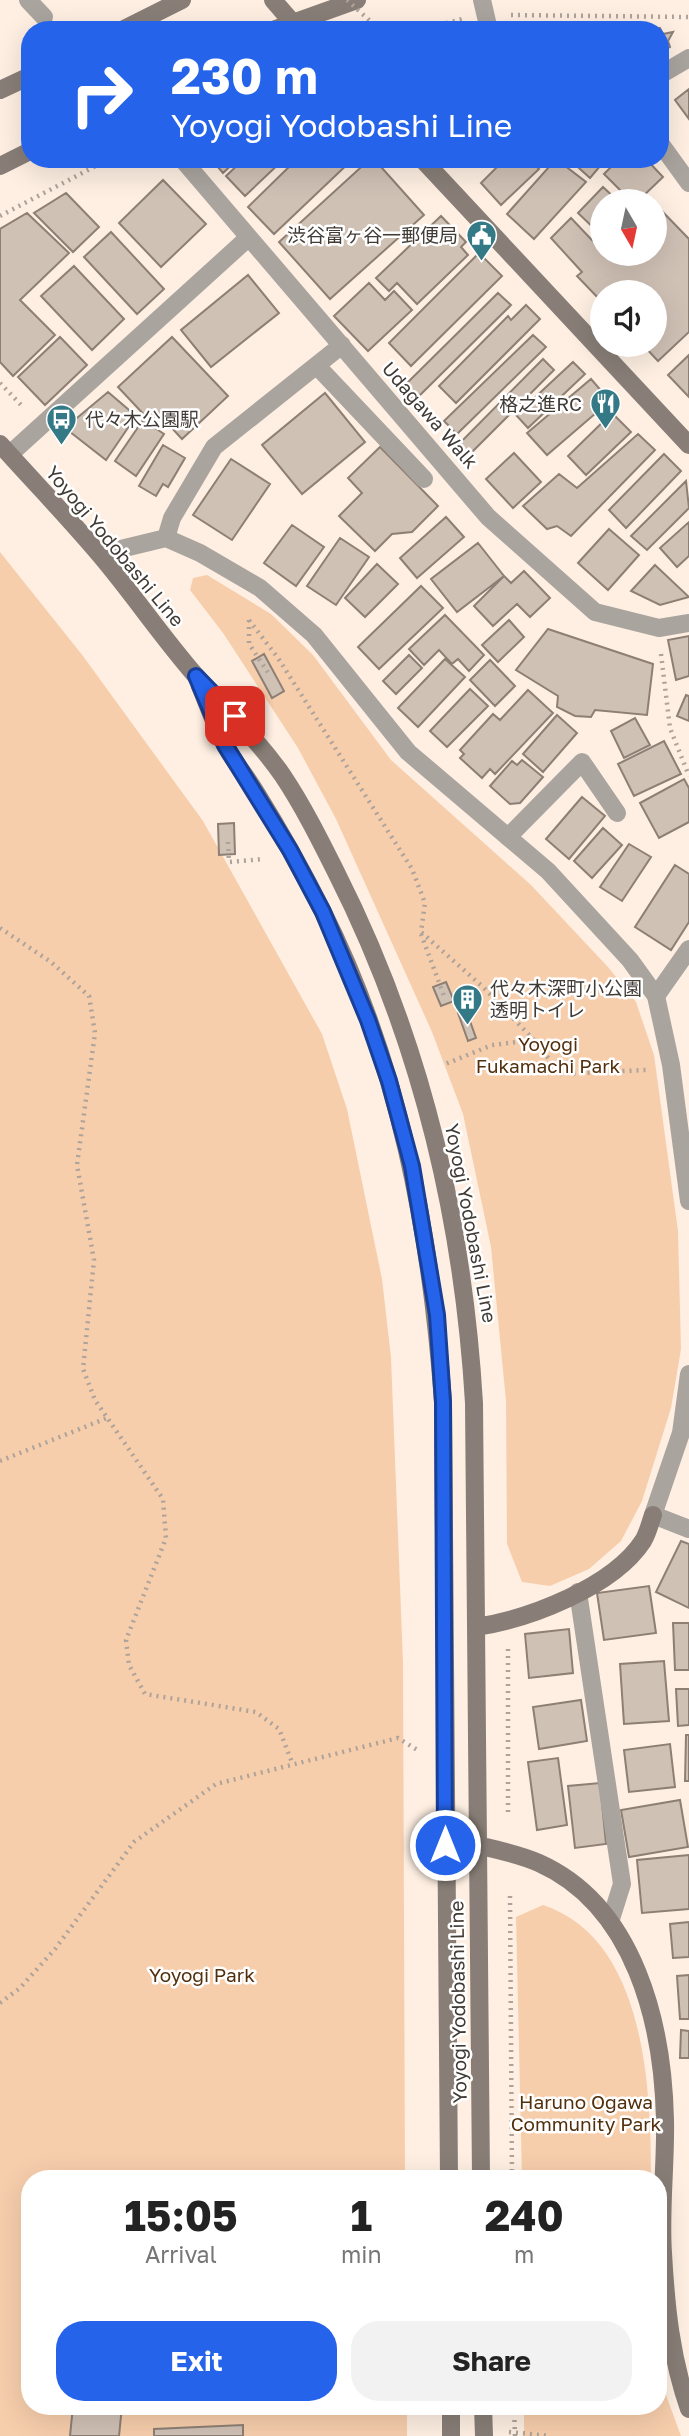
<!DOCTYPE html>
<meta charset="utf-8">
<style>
:root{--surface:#fff;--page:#f2f2f2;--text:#222;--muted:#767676;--accent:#2563eb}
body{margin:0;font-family:"Golos Text","Noto Sans JP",sans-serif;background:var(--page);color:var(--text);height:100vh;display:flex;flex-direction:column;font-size:26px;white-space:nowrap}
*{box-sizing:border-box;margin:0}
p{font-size:23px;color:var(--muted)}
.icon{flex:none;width:38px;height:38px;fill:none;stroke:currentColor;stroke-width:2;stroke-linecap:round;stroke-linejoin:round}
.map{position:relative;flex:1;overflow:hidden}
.panel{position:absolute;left:21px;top:2170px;width:646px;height:245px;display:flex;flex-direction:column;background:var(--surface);border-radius:28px;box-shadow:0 7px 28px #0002}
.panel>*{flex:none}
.top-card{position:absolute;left:21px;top:21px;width:648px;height:147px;border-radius:28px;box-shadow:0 7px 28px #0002;background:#2563eb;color:#fff;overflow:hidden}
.needle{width:46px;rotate:171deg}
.tools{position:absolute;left:590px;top:189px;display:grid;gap:14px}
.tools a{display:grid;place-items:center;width:77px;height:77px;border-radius:50%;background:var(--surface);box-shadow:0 7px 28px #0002;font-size:35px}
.pin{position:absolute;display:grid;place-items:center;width:60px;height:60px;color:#fff;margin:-30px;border-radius:14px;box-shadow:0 4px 10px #0006}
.me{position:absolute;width:77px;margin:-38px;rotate:0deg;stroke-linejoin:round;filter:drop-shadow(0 0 5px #0008)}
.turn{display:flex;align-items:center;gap:24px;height:147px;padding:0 35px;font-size:32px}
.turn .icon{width:91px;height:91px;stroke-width:2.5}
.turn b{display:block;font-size:49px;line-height:60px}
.eta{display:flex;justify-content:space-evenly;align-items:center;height:119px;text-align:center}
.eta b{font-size:42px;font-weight:700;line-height:49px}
.button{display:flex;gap:14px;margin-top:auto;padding:14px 35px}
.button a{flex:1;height:80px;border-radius:28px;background:var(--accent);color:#fff;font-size:28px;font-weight:700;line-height:80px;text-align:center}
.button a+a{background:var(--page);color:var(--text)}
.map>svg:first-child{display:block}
.green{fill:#f7ceac}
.building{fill:#d0c1b5;stroke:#8d7f74;stroke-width:2}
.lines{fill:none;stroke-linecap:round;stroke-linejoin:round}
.path{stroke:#aea39a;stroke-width:4.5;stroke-dasharray:2 5;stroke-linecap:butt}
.lane{stroke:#aaa49f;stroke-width:18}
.street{stroke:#aaa49f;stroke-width:18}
.secondary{stroke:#887e77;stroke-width:18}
.path-bridge{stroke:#aea39a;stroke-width:4.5;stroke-dasharray:2 5;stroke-linecap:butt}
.route-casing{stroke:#184099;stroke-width:18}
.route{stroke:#2563eb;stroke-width:12}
.labels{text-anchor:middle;stroke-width:5;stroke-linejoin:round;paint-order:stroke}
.poi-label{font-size:19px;fill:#413b36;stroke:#fff;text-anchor:end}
.street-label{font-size:19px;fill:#413b36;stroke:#fff}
.park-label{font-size:19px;fill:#52300d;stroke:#fff}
</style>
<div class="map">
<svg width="689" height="2436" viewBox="0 0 689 2436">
<rect width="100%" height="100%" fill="#feefe2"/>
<path class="green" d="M0,552L83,656L203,821L322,1034L347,1109L382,1279L391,1357L403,1662L405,2179H30V2406H407V2436H0Z
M207,575L271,614L313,655L391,760L531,885L608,967L636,1002L654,1055L678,1231L681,1349L671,1408L642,1501L621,1541L589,1569L550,1586L522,1582L507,1544L506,1401L491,1247L463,1114L432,1032L336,819L298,748L223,633L190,590L193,578Z
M543,1905C646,1939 651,2089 651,2179H522L516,1917Z
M658,2373L681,2436H524V2406H658Z"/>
<path class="building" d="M583,27L595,29L524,30V28Z
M604,27L660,28L663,34L673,32L668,41L670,47L660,52V30H603Z
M689,89V119L675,100Z
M211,159H238L223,173Z
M244,159H284L245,196L226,176Z
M297,159H353L274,234L248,207Z
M370,159H374L424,215L330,299L279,242Z
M505,159H529L539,169L501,205L481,183Z
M556,159L586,182L534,239L507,214Z
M569,159H606L590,178Z
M619,159H646L663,177L638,201H631L604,174Z
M163,180L206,224L161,267L119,223Z
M603,187L618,201H602V236L578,213Z
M66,193L99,227L73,252L34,213Z
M658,207L689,239V332L658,361L643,345H654V292H602V302L577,276L582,272L551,238L571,218L607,256L654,254V211Z
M27,213L69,253L20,300L55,335L13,376L0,362V229Z
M441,216L466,242L461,247L468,255L417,304L397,283L389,291L376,278Z
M111,232L164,289L137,314L84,257Z
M479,253L502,276L411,366L389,343Z
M74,266L124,319L92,350L41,296Z
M248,275L279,313L211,367L181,330Z
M369,283L385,300L394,291L412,310L368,351L334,316Z
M498,293L511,305L414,401L402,388Z
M526,305L540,319L456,403L439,386L508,316L511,320Z
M533,335L546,347L457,434L444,421Z
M60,337L87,365L45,405L18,377Z
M172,337L228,396L182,439L158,413L150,421L118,387Z
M689,355V397L668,375Z
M543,359L554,370L465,459L454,449Z
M573,362L585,374L528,428L516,415Z
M591,379L610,401L547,455L527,433Z
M108,392L136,416L106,460L65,428Z
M325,393L365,442L302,494L262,445Z
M612,413L631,432L586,475L568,456Z
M143,420L164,434L136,476L115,461Z
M638,434L655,450L571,536L557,526L547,529L523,506L559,474L577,488Z
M163,445L185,458L168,487L163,484L156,496L139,486Z
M380,447L438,506L412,532L392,534L375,551L339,516L362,493L348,478Z
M514,453L541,482L513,508L486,479Z
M664,454L681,471L626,528L609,510Z
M231,459L270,484L232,540L193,515Z
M686,481L689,508L647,550L631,536Z
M446,517L464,537L417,578L400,558Z
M689,522V556L677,567L660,548Z
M292,525L324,547L296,586L264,563Z
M609,529L639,555L608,590L578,563Z
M340,538L369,557L336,605L307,586Z
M478,543L504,576L457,612L431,579Z
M377,564L398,584L365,617L345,598Z
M655,565L689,597L660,605L631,591Z
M524,571L550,598L530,617L517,604L493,626L474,606L504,576L511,583Z
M421,586L443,608L379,669L358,647Z
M445,615L484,655L469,671L458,659L452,664L439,650L424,665L409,649Z
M509,620L524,637L498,662L482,645Z
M548,629L653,664L647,715L595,710L591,717L575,716L557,707L558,696L516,670Z
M689,636V676L676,680L668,640Z
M264,654L284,691L272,698L252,661Z
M409,655L422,668L396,694L383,681Z
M445,659L465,677L418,727L398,708Z
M490,660L515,686L495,706L470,680Z
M470,689L488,706L447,747L430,731Z
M528,690L553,713L495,774L490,769L482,778L460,758L464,754L460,750L493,714L500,720Z
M686,695L689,696V721L677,716Z
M557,715L577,733L543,772L523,754Z
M635,718L650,745L624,758L611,731Z
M664,741L681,774L634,796L618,764Z
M522,760L543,777L520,803L510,804L490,786L512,761L517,765Z
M684,779L689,788V822L659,838L640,803Z
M582,797L605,816L569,859L546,839Z
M234,823L235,854L219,855L218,824Z
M603,828L622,845L592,878L574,861Z
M629,844L651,857L622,901L600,887Z
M675,865L689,874V922L671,950L635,927Z
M446,982L454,1001L441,1006L433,987Z
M466,1010L476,1038L468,1041L458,1013Z
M681,1541L689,1544V1608L656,1592Z
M649,1586L656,1633L604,1640L597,1593Z
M673,1623H689V1670H675Z
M569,1629L573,1673L529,1678L525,1634Z
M664,1661L669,1721L624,1724L620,1664Z
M676,1689H689V1725L678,1726Z
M581,1700L587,1741L539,1749L533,1707Z
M686,1735H689V1781H685Z
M670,1744L675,1787L629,1792L624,1750Z
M558,1758L567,1825L537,1830L528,1762Z
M600,1783L606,1844L575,1848L568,1786Z
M680,1800L688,1847L629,1857L621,1810Z
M689,1855V1909L642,1913L637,1860Z
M689,1922V1957L673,1958L670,1924Z
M689,1975V2019H680L677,1976Z
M681,2030L689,2031V2058H680Z
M73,2406H122L119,2436H70Z
M243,2425V2436H154V2429Z"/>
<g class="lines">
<path class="path" d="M511,15L689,17
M419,30L462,19
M0,216L109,159
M0,383L24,408
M249,620L278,658L412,869L425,903L421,932L483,987L534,1040L492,1045L443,1065
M249,620V644L269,674
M661,654L670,728L689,776
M228,842L229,862L264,859
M0,928L51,962L89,996L95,1033L77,1165L94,1260L83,1369L95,1400L163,1499L166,1538L126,1640L129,1665L145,1694L256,1712L279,1729L293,1765
M421,934L444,996
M534,1040L561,1074L646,1070
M0,1461L107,1418
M508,1812V1645
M510,1896L512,2179
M0,2003L20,1988L55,1949L134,1842L216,1784L398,1738L419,1751
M514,2406L515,2436
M509,2432L550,2436"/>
<path class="lane" d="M482,0L489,30
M660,75L689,58
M660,143L689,183
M508,837L582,762L617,813
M656,996L689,949"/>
<path class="street" d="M28,0L44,17
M182,159L488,517L595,612L659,628L689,623
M317,366L424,479
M10,454L248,238
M166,538L172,518L214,447L342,345
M100,554L166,538L200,553L260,588L314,635L408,752L548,871L630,960L656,996L671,1065L689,1201
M689,1374L681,1433L653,1515L689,1529
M578,1592L622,1884L610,1922"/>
<path class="secondary" d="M273,0L299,30
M122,30L182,0
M273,30L357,0
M0,90L30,76
M422,159L689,445
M0,166L30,151
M0,444C33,481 68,517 100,555C133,594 162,637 196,676C225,710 257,738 283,776C303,806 320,840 336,872C420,1038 463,1218 474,1403L481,2179
M200,686C208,705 215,726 225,745C234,762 247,777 257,794C280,831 302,870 322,910C399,1063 431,1233 443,1402L449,2179
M476,1627C529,1619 613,1587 643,1541C648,1533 650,1523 653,1515
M477,1845C498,1850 519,1854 539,1863C635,1906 663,2024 665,2120C666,2164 660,2209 663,2253C666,2307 671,2358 689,2409
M451,2406V2436
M483,2406L484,2436"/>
<path class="path-bridge" d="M347,0L380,30"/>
</g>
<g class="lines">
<defs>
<path id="route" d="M235,716L196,676L225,745L290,850L323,912L368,1020L389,1081L412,1166L437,1315L443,1402L445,1845"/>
</defs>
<use href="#route" class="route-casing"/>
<use href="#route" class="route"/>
</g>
<defs>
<symbol id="civic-pin" viewBox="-11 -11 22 30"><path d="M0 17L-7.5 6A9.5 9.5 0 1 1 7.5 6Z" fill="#337986" stroke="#fff"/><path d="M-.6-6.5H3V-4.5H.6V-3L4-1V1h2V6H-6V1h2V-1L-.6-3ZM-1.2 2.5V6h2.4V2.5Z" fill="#fff"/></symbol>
<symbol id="restaurant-pin" viewBox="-11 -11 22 30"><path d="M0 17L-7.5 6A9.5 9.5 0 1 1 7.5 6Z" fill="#337986" stroke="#fff"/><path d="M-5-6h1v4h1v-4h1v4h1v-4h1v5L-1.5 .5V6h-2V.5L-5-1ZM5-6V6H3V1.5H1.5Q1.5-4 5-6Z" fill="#fff"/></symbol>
<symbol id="bus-pin" viewBox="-11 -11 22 30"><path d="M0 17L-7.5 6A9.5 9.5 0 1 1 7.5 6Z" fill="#337986" stroke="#fff"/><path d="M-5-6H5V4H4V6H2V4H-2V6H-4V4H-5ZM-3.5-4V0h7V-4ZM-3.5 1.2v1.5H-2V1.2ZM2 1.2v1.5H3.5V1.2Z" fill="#fff"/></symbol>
<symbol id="building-pin" viewBox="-11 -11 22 30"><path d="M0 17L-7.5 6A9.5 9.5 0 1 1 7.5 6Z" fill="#337986" stroke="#fff"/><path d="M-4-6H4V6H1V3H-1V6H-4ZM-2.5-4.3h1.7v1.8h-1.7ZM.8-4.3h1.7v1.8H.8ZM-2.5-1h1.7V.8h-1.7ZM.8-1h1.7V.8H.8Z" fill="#fff"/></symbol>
</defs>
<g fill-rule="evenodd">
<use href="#civic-pin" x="464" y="218" width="35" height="47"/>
<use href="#restaurant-pin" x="588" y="386" width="35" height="47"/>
<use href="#bus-pin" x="44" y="402" width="35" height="47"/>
<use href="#building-pin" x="450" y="982" width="35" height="47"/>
</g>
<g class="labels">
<g class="poi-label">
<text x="458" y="242">渋谷富ヶ谷一郵便局</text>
<text x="582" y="411">格之進RC</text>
<text x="85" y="426" text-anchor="start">代々木公園駅</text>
<text x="490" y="995" text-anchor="start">代々木深町小公園<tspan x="490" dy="22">透明トイレ</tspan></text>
</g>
<g class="street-label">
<text transform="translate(430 415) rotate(49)" y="7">Udagawa Walk</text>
<text transform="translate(115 546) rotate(50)" y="7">Yoyogi Yodobashi Line</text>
<text transform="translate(471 1223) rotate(79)" y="7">Yoyogi Yodobashi Line</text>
<text transform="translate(458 2002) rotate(-91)" y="7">Yoyogi Yodobashi Line</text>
</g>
<g class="park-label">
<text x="548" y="1051">Yoyogi<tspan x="548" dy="22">Fukamachi Park</tspan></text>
<text x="202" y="1982">Yoyogi Park</text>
<text x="586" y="2109">Haruno Ogawa<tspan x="586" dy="22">Community Park</tspan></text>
</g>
</g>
</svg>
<div class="tools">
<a><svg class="needle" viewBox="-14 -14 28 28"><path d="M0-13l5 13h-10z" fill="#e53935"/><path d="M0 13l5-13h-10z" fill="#767676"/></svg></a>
<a><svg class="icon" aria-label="sound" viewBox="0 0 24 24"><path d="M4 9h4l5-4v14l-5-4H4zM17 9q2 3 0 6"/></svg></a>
</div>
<div class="pin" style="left:235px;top:716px;background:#d93025"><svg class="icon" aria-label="arrive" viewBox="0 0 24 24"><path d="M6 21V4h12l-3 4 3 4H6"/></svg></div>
<svg class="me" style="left:445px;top:1845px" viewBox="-20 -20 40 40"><circle r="17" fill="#2563eb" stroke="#fff" stroke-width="3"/><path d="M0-11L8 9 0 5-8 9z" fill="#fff"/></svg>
<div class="top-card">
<div class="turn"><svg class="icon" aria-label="right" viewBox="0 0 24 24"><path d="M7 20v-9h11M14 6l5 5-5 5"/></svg><div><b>230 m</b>Yoyogi Yodobashi Line</div></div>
</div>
<section class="panel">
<div class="eta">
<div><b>15:05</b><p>Arrival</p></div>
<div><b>1</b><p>min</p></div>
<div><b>240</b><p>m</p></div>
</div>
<div class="button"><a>Exit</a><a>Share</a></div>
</section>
</div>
